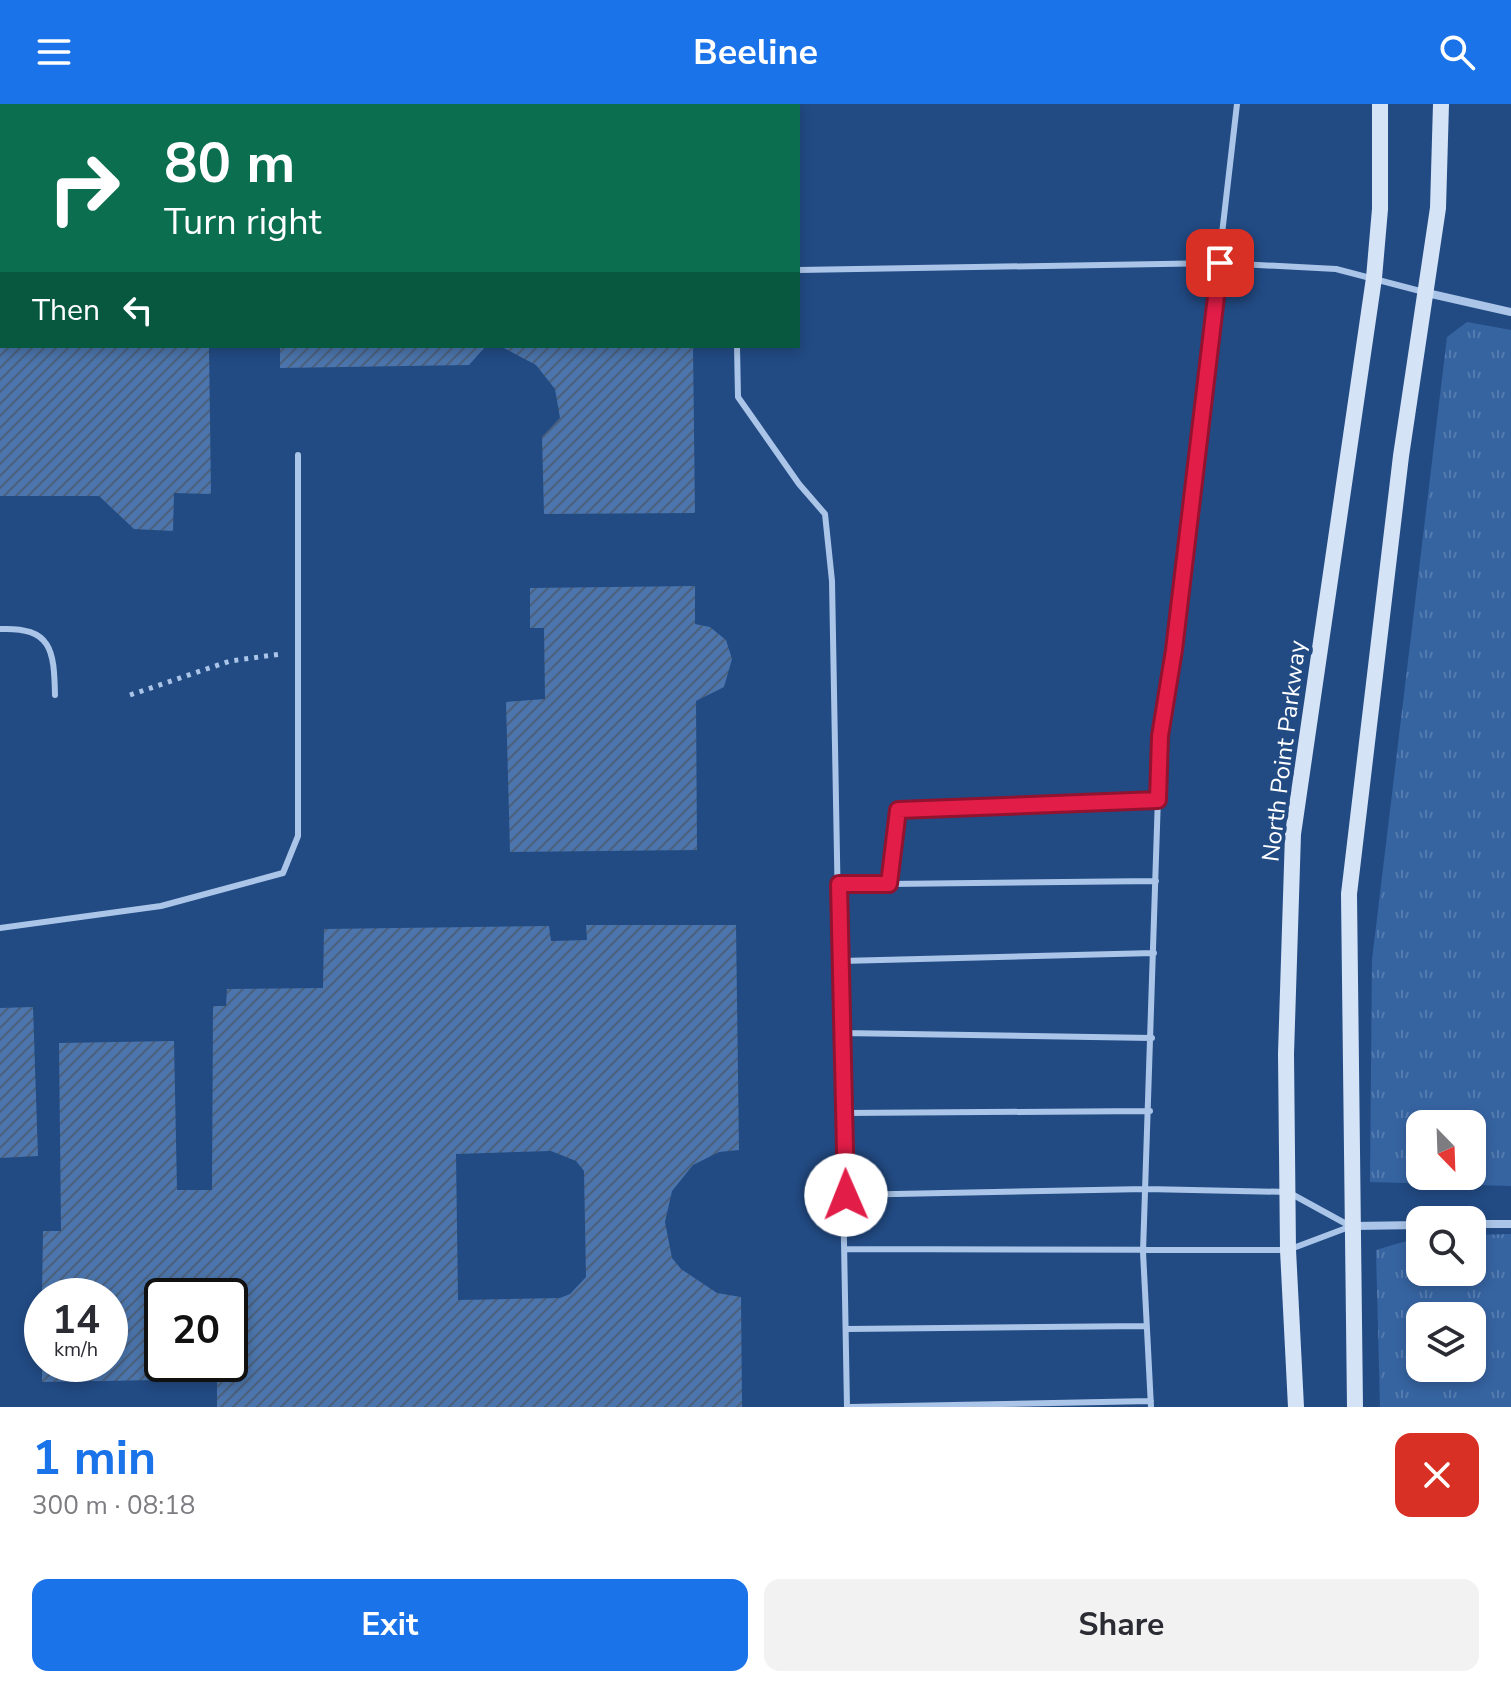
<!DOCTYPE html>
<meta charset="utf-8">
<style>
:root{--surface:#fff;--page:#f2f2f3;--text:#2b2b33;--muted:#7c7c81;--accent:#1a73e8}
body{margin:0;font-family:"Nunito Sans",sans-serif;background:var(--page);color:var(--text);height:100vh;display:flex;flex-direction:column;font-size:30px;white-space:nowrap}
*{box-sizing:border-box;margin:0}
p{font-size:26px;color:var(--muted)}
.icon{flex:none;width:44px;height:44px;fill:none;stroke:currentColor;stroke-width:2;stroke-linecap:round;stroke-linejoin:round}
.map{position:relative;height:1303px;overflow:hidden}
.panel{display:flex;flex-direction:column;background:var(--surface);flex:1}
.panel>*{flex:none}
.banner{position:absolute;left:0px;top:0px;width:800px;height:244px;box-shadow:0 4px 12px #0003;background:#0b6e4f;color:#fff;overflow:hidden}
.needle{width:52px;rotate:157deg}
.tools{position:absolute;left:1406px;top:1006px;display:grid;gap:16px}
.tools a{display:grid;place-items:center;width:80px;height:80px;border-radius:16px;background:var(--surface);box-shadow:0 4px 12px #0003;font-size:40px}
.speed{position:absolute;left:24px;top:1174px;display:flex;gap:16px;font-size:40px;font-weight:700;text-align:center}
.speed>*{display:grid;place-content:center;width:104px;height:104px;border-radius:50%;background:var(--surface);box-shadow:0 4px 12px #0003;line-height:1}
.speed small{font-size:20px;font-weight:400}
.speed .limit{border:4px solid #111;border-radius:12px;background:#fff;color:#111}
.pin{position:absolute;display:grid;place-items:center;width:68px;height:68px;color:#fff;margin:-34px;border-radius:16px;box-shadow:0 4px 12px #0006}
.me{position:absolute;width:88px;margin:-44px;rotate:359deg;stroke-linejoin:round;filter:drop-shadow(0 0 6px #0008)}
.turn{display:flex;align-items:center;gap:28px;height:168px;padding:0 32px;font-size:36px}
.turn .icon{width:104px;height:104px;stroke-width:2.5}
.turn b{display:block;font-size:56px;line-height:68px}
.then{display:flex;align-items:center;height:76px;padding:0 32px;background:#0003;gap:16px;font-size:30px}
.round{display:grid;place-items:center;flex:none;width:84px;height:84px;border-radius:16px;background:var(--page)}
.headline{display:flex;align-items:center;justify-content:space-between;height:136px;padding:0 32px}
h1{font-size:48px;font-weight:700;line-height:60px;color:var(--accent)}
.cta{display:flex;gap:16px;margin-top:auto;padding:16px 32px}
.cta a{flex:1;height:92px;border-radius:16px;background:var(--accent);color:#fff;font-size:32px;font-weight:700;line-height:92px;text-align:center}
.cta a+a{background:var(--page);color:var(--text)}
header{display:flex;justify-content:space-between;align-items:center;height:104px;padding:0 32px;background:var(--accent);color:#fff;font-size:36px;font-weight:700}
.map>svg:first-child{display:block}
.grass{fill:url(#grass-tufts);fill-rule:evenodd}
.building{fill:url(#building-hatch);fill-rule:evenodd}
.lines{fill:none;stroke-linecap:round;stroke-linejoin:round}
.path{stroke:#abc5e8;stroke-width:5;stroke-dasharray:4 6;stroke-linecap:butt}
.lane{stroke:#abc5e8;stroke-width:6}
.street{stroke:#abc5e8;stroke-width:8}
.secondary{stroke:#d5e3f7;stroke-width:16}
.route-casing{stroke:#92132f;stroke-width:20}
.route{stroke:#e11d48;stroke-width:14}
.labels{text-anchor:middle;stroke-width:8;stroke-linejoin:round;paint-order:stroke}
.street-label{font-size:24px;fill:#fff;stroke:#224b84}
</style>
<header><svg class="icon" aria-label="menu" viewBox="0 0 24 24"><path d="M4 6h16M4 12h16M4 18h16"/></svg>Beeline<svg class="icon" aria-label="search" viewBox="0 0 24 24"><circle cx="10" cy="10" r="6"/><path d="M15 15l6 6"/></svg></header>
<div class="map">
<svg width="1511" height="1303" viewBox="0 0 1511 1303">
<defs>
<pattern id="grass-tufts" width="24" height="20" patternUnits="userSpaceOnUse" patternTransform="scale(2)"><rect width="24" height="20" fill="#3664a1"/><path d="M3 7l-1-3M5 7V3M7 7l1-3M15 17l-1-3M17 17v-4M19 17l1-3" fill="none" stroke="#547baf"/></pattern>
<pattern id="building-hatch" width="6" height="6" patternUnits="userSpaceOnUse" patternTransform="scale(2)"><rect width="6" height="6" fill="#4b75ac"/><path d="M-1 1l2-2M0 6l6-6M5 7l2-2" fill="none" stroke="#4c607c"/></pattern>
</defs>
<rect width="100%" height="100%" fill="#224b84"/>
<path class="grass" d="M1467,218L1511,226V1082L1370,1078L1372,856L1447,233ZM1420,1020H1472V1072H1420Z
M1511,1130V1303H1380L1376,1146L1420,1133V1168H1472V1131ZM1420,1212H1472V1264H1420Z"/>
<path class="building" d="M0,242H209L211,390L174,389L173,427L134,425L99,392H0Z
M280,242H486L469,261L280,264Z
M500,242H693L695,409L544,410L542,333L560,314L555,285L536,261Z
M695,482V520L710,523L726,536L732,555L724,583L696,597L697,746L510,748L506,598L545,595L544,524H530V484Z
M586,821H736L739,1046L719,1048L693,1061L672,1087L665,1118L672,1154L681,1165L717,1189L741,1193L742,1303H217V1275L42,1278V1260H110V1192H42L43,1127H61L59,939L174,937L177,1086H212L213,902H226L227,885L323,884L324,825L549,822L551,837L587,836ZM551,1047L576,1057L584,1067L586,1173L570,1190L560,1194L458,1196L456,1050ZM162,1192H230V1260H162Z
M33,903L38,1052L0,1054V904Z"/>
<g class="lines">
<path class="path" d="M130,591L230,557L281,550"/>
<path class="lane" d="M362,0V2
M757,2V0
M0,33H2
M798,166L1220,159L1336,165L1424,188
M737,242L738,293L799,380L825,410L832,477L847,1303
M0,525C52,523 54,546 55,591
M839,780H889L898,706L1158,696
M889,780L1156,777
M0,824L161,802L283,769L298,732V351
M841,857L1154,849
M842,929L1152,934
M844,1009L1150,1007
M846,1091L1146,1085L1288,1088L1350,1122
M845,1145L1288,1146L1349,1123
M847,1225L1145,1222
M850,1303L1151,1297
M1151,1303L1143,1148L1160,632L1174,546L1237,0"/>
<path class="street" d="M1427,189L1511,208
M1472,1120H1511
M1353,1122L1420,1121"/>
<path class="secondary" d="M1296,1303L1288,1146L1286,950L1293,730L1374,174L1380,105V0
M1355,1303L1349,790L1401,352L1438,104L1441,0"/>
</g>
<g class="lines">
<defs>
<path id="route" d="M846,1091L839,780H889L898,706L1158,696L1160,632L1174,546L1220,159"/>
</defs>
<use href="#route" class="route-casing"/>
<use href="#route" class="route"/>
</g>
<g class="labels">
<g class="street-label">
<text transform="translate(1284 647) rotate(-83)" y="8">North Point Parkway</text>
</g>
</g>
</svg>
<div class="tools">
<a><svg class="needle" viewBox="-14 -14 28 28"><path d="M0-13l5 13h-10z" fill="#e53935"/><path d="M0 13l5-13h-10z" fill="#7c7c81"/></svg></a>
<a><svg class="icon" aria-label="search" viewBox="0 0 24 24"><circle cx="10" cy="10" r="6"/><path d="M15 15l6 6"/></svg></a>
<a><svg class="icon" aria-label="layers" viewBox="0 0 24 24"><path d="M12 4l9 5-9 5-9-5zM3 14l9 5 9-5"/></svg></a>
</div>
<div class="speed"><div>14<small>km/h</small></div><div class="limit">20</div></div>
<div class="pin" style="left:1220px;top:159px;background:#d93025"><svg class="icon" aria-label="arrive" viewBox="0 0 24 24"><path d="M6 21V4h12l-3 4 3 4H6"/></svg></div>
<svg class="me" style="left:846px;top:1091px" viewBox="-20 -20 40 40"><circle r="19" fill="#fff"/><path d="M0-13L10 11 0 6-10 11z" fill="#e11d48"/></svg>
<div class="banner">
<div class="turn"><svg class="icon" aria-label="right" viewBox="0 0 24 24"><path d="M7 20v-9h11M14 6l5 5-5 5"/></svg><div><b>80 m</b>Turn right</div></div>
<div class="then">Then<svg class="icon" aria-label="left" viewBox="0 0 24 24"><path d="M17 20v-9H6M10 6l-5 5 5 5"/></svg></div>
</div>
</div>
<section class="panel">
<div class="headline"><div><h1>1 min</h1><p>300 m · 08:18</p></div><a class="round" style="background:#d93025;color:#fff"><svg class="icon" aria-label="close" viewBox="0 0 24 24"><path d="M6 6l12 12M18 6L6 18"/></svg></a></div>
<div class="cta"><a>Exit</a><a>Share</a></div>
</section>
